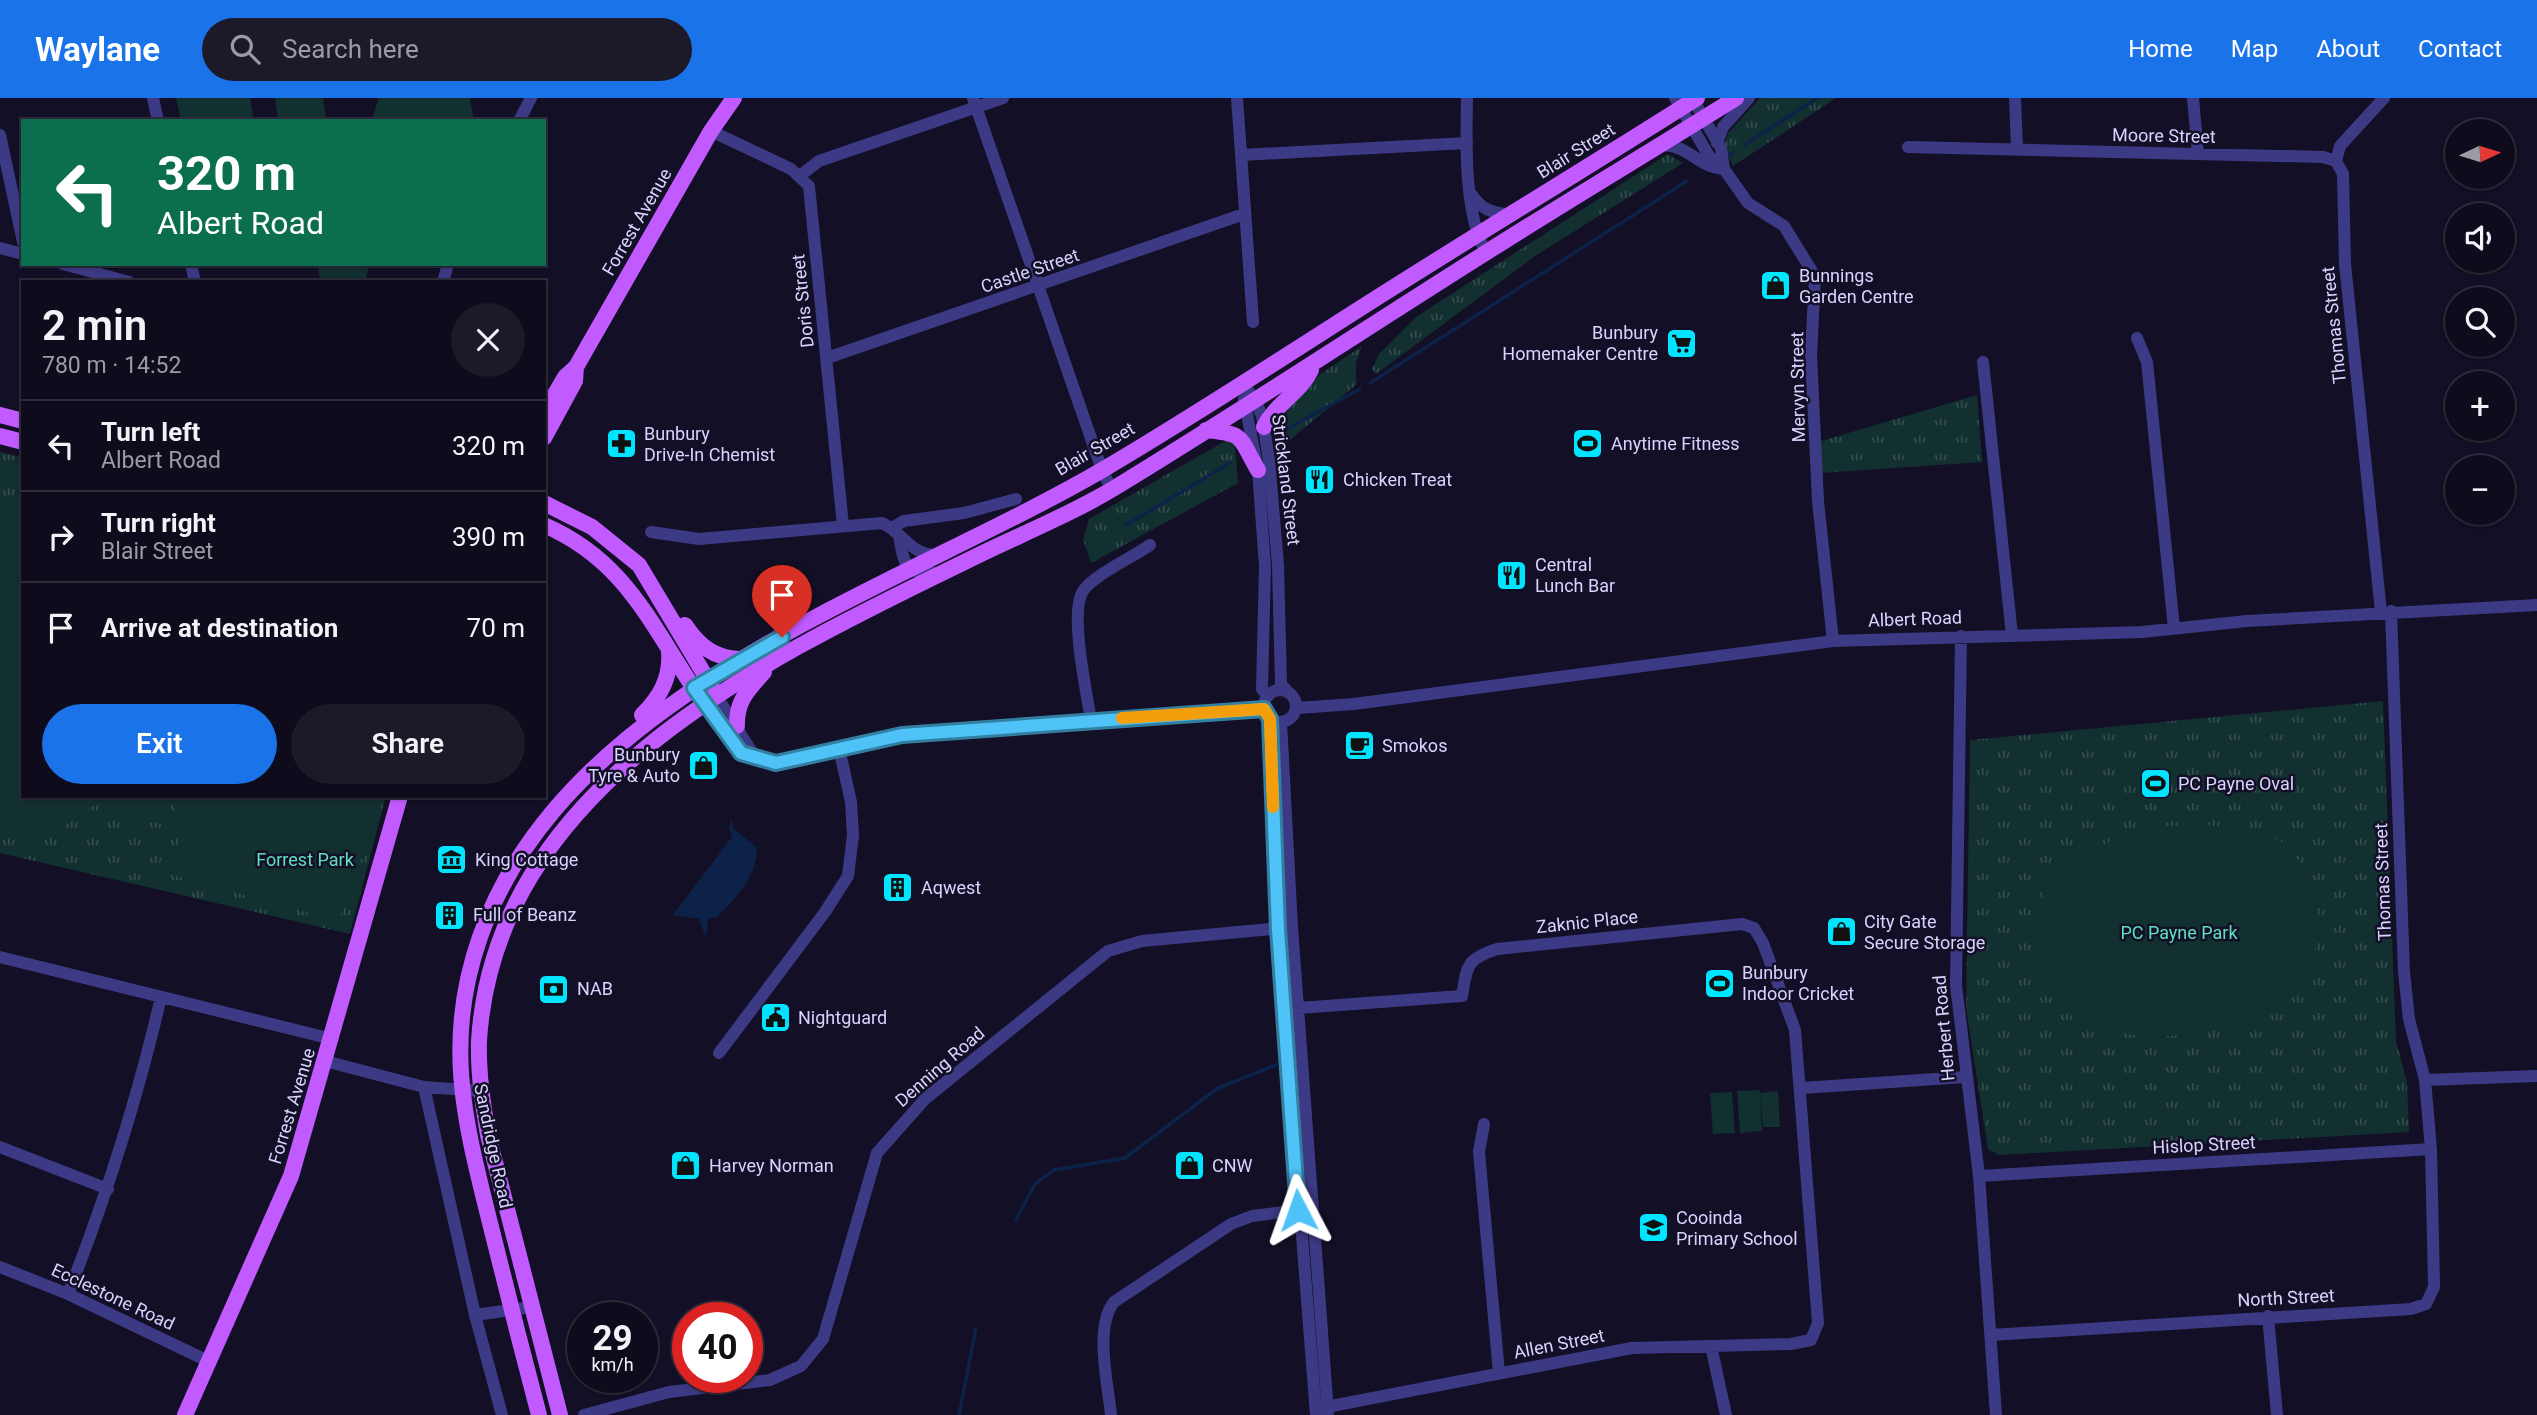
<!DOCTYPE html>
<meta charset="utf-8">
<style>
:root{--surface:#0e0b1c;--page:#1c1929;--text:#f1f3f6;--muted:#9b9ba3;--line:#2e2b3b;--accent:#1a73e8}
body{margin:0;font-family:Roboto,sans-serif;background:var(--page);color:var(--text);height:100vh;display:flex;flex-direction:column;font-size:26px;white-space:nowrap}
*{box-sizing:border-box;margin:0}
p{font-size:23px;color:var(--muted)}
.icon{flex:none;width:38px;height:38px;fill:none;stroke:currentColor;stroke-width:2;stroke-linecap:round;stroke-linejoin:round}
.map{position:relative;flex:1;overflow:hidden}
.details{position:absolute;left:21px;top:182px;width:525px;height:518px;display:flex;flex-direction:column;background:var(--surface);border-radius:0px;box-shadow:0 2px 5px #0004,0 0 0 2px var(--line)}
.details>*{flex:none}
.top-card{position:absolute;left:21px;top:21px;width:525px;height:147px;border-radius:0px;box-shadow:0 2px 5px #0004,0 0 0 2px var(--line);background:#0b6e4f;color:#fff;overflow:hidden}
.needle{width:46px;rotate:86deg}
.tools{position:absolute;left:2445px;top:21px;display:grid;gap:14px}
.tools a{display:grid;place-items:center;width:70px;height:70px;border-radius:50%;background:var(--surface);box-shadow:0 2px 5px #0004,0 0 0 2px var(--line);font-size:35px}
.speed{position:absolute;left:567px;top:1204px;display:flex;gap:14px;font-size:35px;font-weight:700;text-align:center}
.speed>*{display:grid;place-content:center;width:91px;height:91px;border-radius:50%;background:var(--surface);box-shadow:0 2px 5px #0004,0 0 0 2px var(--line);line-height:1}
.speed small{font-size:18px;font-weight:400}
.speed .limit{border:10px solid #d22;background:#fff;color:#111}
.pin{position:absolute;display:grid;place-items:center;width:60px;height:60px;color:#fff;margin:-72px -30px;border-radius:50% 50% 50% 0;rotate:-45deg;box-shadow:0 0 7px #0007}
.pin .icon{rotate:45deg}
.me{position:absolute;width:77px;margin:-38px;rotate:356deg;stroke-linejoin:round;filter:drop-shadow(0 0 5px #0008)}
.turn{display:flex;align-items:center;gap:24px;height:147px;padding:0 21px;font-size:32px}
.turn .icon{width:91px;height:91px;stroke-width:2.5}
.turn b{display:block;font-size:49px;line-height:60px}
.round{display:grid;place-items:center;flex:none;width:74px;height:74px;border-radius:37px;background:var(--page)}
.summary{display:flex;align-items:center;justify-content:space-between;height:119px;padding:0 21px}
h1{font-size:42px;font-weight:600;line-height:52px}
.action{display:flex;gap:14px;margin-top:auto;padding:14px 21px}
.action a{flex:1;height:80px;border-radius:42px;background:var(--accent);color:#fff;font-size:28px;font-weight:600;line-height:80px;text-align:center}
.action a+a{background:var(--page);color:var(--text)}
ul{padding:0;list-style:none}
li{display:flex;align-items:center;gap:21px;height:91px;padding:0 21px;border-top:2px solid var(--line)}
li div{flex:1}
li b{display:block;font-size:26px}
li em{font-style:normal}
header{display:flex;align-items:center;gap:42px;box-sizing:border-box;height:98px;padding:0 35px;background:var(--accent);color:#fff}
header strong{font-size:33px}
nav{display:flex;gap:38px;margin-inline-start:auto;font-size:24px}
.search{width:490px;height:63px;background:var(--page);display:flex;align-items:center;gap:18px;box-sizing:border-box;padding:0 24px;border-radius:38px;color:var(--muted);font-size:26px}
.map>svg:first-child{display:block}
.grass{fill:url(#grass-tufts)}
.pitch{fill:#12302f}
.water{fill:#0c2248}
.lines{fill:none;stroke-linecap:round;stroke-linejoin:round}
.stream{stroke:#0c2248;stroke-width:3.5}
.minor{stroke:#3d3a85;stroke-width:12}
.major{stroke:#c25bff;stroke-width:16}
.route-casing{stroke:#337fa1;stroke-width:18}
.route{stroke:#4fc3f7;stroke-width:12}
.slow{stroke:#f59e0b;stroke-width:12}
.labels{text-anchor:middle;stroke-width:5;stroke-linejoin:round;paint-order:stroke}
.street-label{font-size:18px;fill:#d9d4ff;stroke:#130f26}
.poi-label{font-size:18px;fill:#d9d4ff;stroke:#130f26;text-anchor:start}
.park-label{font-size:18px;fill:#5fe0c0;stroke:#130f26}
</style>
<header>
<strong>Waylane</strong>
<div class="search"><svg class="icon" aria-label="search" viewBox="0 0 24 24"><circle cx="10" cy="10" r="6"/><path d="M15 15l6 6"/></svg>Search here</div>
<nav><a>Home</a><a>Map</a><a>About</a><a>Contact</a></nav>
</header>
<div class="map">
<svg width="2537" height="1317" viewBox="0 0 2537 1317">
<defs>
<pattern id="grass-tufts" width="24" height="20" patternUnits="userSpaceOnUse" patternTransform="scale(1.75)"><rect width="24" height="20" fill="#12302f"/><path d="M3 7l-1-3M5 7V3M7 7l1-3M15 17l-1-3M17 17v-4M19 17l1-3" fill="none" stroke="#344d4e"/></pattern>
</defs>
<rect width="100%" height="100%" fill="#130f26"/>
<path class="grass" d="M1760,0H1836L1733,68L1724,49L1728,35Z
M1668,56L1683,65L1535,158L1376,276L1372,271L1379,256L1416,219Z
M317,166H369L365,184H321Z
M1362,248L1356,265V287L1274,355C1285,291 1312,283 1362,248Z
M1977,297L1982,364L1821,375L1818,344Z
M1234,338L1238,385L1091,465L1083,442L1089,421Z
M0,354L23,360V698H386L350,836L0,755Z
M2383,603L2396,943L2407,984L2409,1034L1999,1057L1988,1051L1966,910L1970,642Z"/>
<path class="pitch" d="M176,0H250L254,23H181Z
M275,0H323L326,23H278Z
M379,0H470L474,23H371Z
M23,404V698H103C76,729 39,740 0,733V407Z
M123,698H168L162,726L119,717Z
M173,698H381L377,729L367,753L352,773L339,823L169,776L180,737Z
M2164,728C2201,728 2244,724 2278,742C2291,749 2302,766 2308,779C2327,821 2322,861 2289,895C2266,918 2236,927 2204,933C2175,938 2143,943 2115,932C2080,918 2036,882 2031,842C2031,835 2035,824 2037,816C2040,804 2045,788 2054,778C2079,749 2128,738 2164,728Z
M1760,992V995L1778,993L1780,1029H1763L1760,995L1762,1033L1740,1035L1737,993Z
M1732,994L1735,1035L1713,1036L1710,995Z"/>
<path class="water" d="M731,720L733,730L757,750C757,779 735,801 716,820H708L706,840L699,821L673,817L732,739L729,730Z"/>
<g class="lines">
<path class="stream" d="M1745,47L1817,0
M1726,59L1733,55
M1370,285L1687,83
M1287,331L1360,291
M1126,427L1230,365
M1016,1122L1035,1086L1054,1072L1125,1060L1218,990L1276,967
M959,1317L976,1230"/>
<path class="minor" d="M153,0L158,23
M973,0L1102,372L1112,392
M1237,0L1253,224
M1467,0C1466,44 1464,117 1486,154
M1675,0L1709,58L1724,71L1748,105L1784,128L1815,178L1811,258L1818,403L1833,543
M1692,0L1721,50L1724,71
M2015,0L2017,51
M2193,0L2198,56
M519,23L531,0
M711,33L791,71L809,88L843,428
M0,37L23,144
M1717,45L1723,29L1749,0
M1663,47C1693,49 1693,67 1724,71
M1908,49L2323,59L2336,63
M1241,57L1467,45
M2336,63L2343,76L2345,166L2381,514
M2336,63L2340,48L2384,0
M801,77L819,63L1003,0
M1472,97C1482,112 1491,114 1509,117
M0,150L23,156
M63,166L129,184
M191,166L195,184
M443,184L448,166
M2137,240L2147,264L2174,530
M827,260L1244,116
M1983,264L2012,537
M1242,285L1255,302L1262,318L1269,362L1278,467L1281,586L1287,593
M1244,301L1258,372L1265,468L1262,591L1268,598
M892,430L904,423L964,415L1016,401
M651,434L699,441L882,425C904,435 911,458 938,457
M899,437C904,468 905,476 938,475
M1961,538L1956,887L1979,1078L1996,1317
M1264 608a16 16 0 1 1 32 0a16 16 0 1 1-32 0Z
M716,597L755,659
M704,606L741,655L776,665L903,637L1264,611
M1297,610L1354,606L1833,543L2142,534L2247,523L2537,507
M1270,621L1278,831L1316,1317
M1091,622C1087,597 1069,514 1083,493C1094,477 1133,459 1150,447
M1281,624L1292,829L1328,1315
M0,859L332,941
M1285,911L1462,898C1467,868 1466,861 1497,851L1742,826L1754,830L1763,845L1795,932L1818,1225L1811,1242L1791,1246L1632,1250L1316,1311
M719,955L825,814L848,778L853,737L851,704L839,650
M325,963L424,989L481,993
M2425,982L2537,978
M424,989L475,1217L502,1317
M1802,990L1965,979
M1484,1026L1479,1054L1499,1275
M0,1049L108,1091
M1979,1078L2431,1051
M0,1169L68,1196L210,1264
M68,1196C107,1097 137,1003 161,899
M475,1217L532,1209
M2268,1218L2277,1317
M1991,1237L2411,1211L2426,1206L2434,1189L2431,1051L2425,982L2409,921L2404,874L2391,513
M1711,1248L1726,1317
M584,1317L669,1294L770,1282L801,1268L823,1241L877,1055L925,1001L1108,853L1142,843L1292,829
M1111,1317C1108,1286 1094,1229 1114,1204L1231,1126L1252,1118L1307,1111"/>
<path class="major" d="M544,315L565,279L576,269L711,33L734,0
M0,317L23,323
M1264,329C1275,306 1301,294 1311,272
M1206,332C1247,336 1238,339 1258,372
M0,338L23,344
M544,340L575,283L576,269
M544,405L592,429L639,467L712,589
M544,427C627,463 651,528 699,598
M685,527C699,548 714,560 739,561
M642,617C660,599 671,580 669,554
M737,628C736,603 748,592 764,574
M185,1317L291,1078L400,698
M539,1317C523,1256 507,1194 492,1133C466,1028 442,947 480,839C567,592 897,492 1104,371C1196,317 1285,258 1375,201C1482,133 1590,68 1697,0
M560,1317L488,1037C483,1007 478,975 479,943C495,680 781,554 985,454C1029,433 1075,414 1116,389C1241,313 1363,232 1487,154C1569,102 1653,52 1736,0"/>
</g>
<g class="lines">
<defs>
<path id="route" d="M782,539L694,590L741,655L776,665L902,637L1264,611L1270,621L1278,831L1298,1112"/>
</defs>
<use href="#route" class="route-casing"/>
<use href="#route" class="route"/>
<path class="slow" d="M1122,620L1264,611L1270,621L1273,709"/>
</g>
<defs>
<symbol id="shop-square" viewBox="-11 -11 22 22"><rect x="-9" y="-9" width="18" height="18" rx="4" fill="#00e5ff" stroke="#130f26"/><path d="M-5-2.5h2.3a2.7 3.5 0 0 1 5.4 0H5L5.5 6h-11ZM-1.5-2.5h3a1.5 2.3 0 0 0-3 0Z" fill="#111"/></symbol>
<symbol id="supermarket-square" viewBox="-11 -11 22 22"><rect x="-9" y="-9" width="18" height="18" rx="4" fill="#00e5ff" stroke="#130f26"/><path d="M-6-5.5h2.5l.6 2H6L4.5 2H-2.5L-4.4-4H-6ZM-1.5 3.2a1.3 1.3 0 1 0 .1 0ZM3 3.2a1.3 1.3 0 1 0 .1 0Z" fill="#111"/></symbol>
<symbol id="pharmacy-square" viewBox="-11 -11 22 22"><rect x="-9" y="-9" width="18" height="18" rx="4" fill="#00e5ff" stroke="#130f26"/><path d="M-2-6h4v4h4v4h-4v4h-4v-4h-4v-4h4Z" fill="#111"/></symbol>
<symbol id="stadium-square" viewBox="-11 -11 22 22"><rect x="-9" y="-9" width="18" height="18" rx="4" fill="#00e5ff" stroke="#130f26"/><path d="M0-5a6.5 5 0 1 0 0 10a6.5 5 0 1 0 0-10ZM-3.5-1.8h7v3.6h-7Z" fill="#111"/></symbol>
<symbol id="restaurant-square" viewBox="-11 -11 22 22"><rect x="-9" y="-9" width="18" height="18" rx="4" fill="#00e5ff" stroke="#130f26"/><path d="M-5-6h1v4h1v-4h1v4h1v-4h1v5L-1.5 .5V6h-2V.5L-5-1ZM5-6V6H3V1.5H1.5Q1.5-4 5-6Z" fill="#111"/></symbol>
<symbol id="cafe-square" viewBox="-11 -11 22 22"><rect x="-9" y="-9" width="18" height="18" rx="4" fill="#00e5ff" stroke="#130f26"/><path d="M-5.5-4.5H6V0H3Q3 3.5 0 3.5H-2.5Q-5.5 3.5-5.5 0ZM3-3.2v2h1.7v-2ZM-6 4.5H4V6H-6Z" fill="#111"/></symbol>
<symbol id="museum-square" viewBox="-11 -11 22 22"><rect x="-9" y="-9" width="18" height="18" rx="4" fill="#00e5ff" stroke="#130f26"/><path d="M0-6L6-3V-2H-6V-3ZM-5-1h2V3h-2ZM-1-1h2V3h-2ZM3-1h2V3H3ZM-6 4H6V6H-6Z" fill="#111"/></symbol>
<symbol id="building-square" viewBox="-11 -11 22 22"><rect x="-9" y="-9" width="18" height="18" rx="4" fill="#00e5ff" stroke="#130f26"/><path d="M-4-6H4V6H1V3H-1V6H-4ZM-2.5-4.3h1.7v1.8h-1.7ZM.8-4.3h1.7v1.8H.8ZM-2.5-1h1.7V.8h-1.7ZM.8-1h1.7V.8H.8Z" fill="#111"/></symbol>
<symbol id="bank-square" viewBox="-11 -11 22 22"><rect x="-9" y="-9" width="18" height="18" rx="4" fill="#00e5ff" stroke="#130f26"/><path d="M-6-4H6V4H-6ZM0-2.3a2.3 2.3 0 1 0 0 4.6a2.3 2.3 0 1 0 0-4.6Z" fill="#111"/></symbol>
<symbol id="civic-square" viewBox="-11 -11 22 22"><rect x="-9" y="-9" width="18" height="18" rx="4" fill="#00e5ff" stroke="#130f26"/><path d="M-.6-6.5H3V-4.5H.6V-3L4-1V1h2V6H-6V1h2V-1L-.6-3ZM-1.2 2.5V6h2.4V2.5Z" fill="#111"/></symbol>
<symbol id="school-square" viewBox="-11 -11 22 22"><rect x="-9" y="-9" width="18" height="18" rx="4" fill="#00e5ff" stroke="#130f26"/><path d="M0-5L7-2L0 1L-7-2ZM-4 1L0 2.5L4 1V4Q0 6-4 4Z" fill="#111"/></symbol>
</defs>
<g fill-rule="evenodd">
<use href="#shop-square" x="1758" y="170" width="35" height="35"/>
<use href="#supermarket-square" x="1664" y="228" width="35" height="35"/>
<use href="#pharmacy-square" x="604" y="328" width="35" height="35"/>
<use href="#stadium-square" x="1570" y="328" width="35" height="35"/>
<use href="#restaurant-square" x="1302" y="364" width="35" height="35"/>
<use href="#restaurant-square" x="1494" y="460" width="35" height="35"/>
<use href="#cafe-square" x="1342" y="630" width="35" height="35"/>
<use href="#shop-square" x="686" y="650" width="35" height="35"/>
<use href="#stadium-square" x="2138" y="668" width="35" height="35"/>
<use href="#museum-square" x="434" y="744" width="35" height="35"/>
<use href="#building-square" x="880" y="772" width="35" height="35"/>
<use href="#building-square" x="432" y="800" width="35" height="35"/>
<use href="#shop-square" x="1824" y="816" width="35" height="35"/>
<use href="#stadium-square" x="1702" y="868" width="35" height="35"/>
<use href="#bank-square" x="536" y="874" width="35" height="35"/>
<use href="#civic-square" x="758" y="902" width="35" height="35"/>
<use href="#shop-square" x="668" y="1050" width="35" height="35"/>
<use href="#shop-square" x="1172" y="1050" width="35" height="35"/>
<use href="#school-square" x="1636" y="1112" width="35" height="35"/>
</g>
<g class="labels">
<g class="street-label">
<text transform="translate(2164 38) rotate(1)" y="6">Moore Street</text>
<text transform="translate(1576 53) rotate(-32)" y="6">Blair Street</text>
<text transform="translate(637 124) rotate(-60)" y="6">Forrest Avenue</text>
<text transform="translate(1030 173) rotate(-19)" y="6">Castle Street</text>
<text transform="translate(803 203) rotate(-96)" y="6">Doris Street</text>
<text transform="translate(2334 227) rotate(-96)" y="6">Thomas Street</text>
<text transform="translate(1798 289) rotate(-91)" y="6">Mervyn Street</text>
<text transform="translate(1095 351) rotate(-30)" y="6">Blair Street</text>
<text transform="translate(1286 382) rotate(83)" y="6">Strickland Street</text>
<text transform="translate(1915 521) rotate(-2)" y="6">Albert Road</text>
<text transform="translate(2383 784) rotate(-92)" y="6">Thomas Street</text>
<text transform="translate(1587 824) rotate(-6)" y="6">Zaknic Place</text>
<text transform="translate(1944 930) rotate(-95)" y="6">Herbert Road</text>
<text transform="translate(940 969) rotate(-41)" y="6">Denning Road</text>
<text transform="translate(292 1008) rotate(-73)" y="6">Forrest Avenue</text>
<text transform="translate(2204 1047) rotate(-3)" y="6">Hislop Street</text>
<text transform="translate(493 1048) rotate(78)" y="6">Sandridge Road</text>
<text transform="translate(113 1199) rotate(25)" y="6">Ecclestone Road</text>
<text transform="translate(2286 1200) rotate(-3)" y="6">North Street</text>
<text transform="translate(1559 1246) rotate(-11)" y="6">Allen Street</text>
</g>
<g class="poi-label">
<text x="1799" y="184">Bunnings<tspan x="1799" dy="21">Garden Centre</tspan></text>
<text x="1658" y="241" text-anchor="end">Bunbury<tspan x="1658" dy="21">Homemaker Centre</tspan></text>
<text x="644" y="342">Bunbury<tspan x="644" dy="21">Drive-In Chemist</tspan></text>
<text x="1611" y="352">Anytime Fitness</text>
<text x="1343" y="388">Chicken Treat</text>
<text x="1535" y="473">Central<tspan x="1535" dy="21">Lunch Bar</tspan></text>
<text x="1382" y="654">Smokos</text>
<text x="680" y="663" text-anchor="end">Bunbury<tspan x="680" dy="21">Tyre &amp; Auto</tspan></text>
<text x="2178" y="692">PC Payne Oval</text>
<text x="475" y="768">King Cottage</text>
<text x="921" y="796">Aqwest</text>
<text x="473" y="823">Full of Beanz</text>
<text x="1864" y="830">City Gate<tspan x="1864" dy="21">Secure Storage</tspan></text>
<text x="1742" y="881">Bunbury<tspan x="1742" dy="21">Indoor Cricket</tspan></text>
<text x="577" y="897">NAB</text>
<text x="798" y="926">Nightguard</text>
<text x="709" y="1074">Harvey Norman</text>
<text x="1212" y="1074">CNW</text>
<text x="1676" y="1126">Cooinda<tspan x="1676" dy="21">Primary School</tspan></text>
</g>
<g class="park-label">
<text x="305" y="768">Forrest Park</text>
<text x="2179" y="841">PC Payne Park</text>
</g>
</g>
</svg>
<div class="tools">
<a><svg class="needle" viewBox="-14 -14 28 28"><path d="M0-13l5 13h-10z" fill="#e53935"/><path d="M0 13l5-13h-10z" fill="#9b9ba3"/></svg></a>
<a><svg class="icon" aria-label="sound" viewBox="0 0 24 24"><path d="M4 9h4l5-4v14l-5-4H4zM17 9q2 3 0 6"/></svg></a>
<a><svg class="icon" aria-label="search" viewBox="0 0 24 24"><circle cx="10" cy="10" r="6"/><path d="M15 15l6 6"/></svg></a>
<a>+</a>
<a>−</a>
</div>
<div class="speed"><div>29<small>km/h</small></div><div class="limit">40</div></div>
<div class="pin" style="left:782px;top:539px;background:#d93025"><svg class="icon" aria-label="arrive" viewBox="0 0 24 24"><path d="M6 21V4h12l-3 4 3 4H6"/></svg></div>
<svg class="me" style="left:1298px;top:1112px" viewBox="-20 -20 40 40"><path d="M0-17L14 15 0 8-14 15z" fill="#4fc3f7" stroke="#fff" stroke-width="4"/></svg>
<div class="top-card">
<div class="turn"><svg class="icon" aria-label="left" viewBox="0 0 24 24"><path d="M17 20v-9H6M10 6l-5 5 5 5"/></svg><div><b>320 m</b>Albert Road</div></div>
</div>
<section class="details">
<div class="summary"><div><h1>2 min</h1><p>780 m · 14:52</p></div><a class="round"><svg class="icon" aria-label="close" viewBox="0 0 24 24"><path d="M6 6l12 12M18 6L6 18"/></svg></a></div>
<ul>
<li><svg class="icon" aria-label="left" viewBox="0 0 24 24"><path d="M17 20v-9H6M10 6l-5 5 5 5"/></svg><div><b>Turn left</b><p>Albert Road</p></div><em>320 m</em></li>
<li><svg class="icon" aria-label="right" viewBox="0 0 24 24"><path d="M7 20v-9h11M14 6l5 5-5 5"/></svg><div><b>Turn right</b><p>Blair Street</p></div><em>390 m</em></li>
<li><svg class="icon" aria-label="arrive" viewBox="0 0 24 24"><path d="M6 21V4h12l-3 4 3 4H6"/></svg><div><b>Arrive at destination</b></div><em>70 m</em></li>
</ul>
<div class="action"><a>Exit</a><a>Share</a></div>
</section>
</div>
